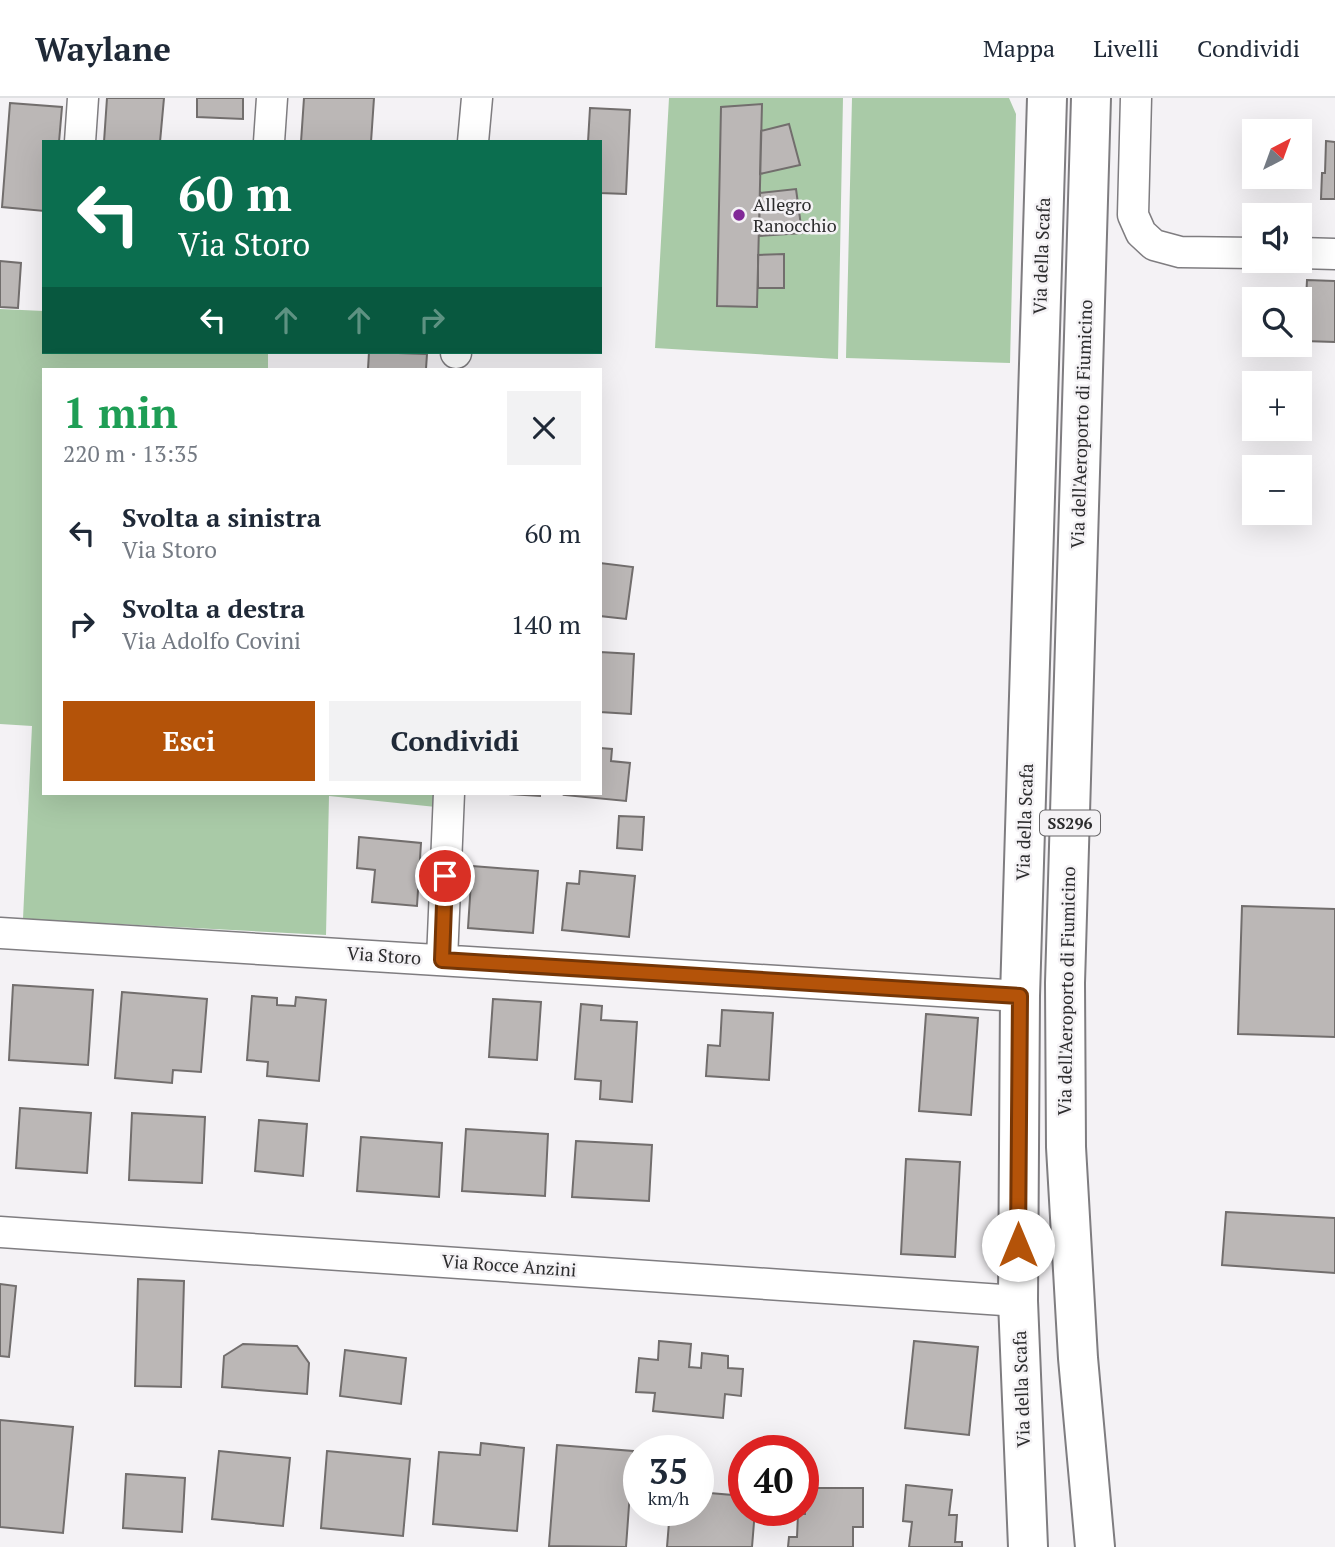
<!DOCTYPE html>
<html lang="it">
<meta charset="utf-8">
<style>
:root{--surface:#fff;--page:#f2f2f3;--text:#1f2937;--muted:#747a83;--line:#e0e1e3;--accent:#b45309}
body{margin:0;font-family:"PT Serif",serif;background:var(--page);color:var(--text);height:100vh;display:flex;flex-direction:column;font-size:26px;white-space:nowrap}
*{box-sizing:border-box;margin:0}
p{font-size:23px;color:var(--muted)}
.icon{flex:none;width:38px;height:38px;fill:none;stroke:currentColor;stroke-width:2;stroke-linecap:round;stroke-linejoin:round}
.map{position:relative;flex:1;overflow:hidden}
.details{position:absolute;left:42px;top:270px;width:560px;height:427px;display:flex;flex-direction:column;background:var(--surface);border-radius:0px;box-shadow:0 7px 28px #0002}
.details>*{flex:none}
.hud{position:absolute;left:42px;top:42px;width:560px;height:214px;border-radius:0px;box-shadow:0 7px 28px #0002;background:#0b6e4f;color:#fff;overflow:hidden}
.needle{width:46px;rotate:41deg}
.fabs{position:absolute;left:1242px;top:21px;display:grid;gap:14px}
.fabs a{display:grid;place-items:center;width:70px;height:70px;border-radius:0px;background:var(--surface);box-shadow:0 7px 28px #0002;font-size:35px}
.speed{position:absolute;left:623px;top:1337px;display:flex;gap:14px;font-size:35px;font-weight:700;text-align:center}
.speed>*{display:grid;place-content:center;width:91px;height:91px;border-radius:50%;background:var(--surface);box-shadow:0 7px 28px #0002;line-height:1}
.speed small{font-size:18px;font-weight:400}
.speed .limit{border:10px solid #d22;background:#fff;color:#111}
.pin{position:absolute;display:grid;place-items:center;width:60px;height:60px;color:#fff;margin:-30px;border:4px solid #fff;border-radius:50%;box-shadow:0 2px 7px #0007}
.me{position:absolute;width:77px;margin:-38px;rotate:0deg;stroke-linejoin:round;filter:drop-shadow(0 0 5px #0008)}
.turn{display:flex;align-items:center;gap:24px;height:147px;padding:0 21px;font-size:32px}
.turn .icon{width:91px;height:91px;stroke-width:2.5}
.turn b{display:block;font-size:49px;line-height:60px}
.lanes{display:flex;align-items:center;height:66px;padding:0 21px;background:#0003;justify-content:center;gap:35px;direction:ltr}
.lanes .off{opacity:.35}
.round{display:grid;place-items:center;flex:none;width:74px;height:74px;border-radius:0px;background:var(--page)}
.headline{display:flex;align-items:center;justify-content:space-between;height:119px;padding:0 21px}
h1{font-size:42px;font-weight:700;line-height:52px;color:#1e9e55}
.cta{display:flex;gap:14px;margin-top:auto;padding:14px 21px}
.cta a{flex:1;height:80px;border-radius:0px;background:var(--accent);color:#fff;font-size:28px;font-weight:700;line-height:80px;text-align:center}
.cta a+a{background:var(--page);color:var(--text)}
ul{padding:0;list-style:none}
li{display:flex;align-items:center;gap:21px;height:91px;padding:0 21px}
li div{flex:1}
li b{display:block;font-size:26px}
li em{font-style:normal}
header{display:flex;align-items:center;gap:42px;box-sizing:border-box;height:98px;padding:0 35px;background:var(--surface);border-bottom:2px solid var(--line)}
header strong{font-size:33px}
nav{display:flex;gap:38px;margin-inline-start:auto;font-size:24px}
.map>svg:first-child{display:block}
.green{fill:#a9caa7}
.building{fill:#bbb7b6;stroke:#726e6d;stroke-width:2}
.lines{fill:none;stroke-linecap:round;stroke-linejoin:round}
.street-casing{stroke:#7f7d80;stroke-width:33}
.secondary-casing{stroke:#7f7d80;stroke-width:42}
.primary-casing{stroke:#7f7d80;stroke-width:42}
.street{stroke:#fff;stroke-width:30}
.secondary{stroke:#fff;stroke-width:38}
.primary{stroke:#fff;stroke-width:38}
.route-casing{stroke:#753606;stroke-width:18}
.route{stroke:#b45309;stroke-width:12}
.poi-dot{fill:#812997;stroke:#f4f2f5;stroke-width:2.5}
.labels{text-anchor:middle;stroke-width:5;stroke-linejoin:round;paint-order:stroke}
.shield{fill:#f4f2f5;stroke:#686769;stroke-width:2}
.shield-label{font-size:16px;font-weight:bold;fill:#2c2c2d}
.poi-label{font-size:18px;fill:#2c2c2d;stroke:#f4f2f5;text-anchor:start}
.street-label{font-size:18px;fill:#2c2c2d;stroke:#f4f2f5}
</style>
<header>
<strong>Waylane</strong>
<nav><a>Mappa</a><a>Livelli</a><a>Condividi</a></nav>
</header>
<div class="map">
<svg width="1335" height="1449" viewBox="0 0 1335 1449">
<rect width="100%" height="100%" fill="#f4f2f5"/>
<path class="green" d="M669,0H843L838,261L655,250Z
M852,0H1009L1016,16L1010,265L846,260Z
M0,211L44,213V254H268V271H44V695H437L436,709L329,698L326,837L23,821L32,628L0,626Z"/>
<path class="building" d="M107,0H164L160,44H104Z
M197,0H243V21L197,19Z
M304,0H374L371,44H301Z
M10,5L62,9L59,44H44V113L2,109Z
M762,6L757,209L717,208L721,9Z
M590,10L630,12L626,96L600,95V44H588Z
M789,26L800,67L760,76L761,33Z
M1326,43L1335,44V101H1321L1322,75H1325Z
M796,91L802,135L759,138L760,95Z
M784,156V190H758V157Z
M0,163L21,165L18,210L0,209Z
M1307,182L1335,183V244L1304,243Z
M369,254L427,256L426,271H368Z
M600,465L633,469L626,521L600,518Z
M600,554L634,556L631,616L600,614Z
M600,650L612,651L611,663L630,665L626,703L564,697L565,695H600Z
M493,695H540V698Z
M619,718L644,719L642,752L617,750Z
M359,739L421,745L417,808L372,804L375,772L357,770Z
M472,768L538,773L533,835L468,830Z
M580,773L635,778L629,839L562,832L567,785L579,786Z
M1242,808L1335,811V939L1238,936Z
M13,887L93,892L88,967L9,962Z
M122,894L207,901L201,974L173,972L172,985L115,980Z
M252,898L277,900V907L295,908L296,899L326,902L319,983L267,978L268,964L247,962Z
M493,901L541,904L537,962L489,959Z
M581,906L602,908L601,922L637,924L632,1004L600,1001L601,983L575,981Z
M722,912L773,915L769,982L706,978L708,947L720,948Z
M926,916L978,920L971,1017L919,1013Z
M20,1010L91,1015L87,1075L16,1070Z
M132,1015L205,1019L202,1085L129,1082Z
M259,1022L307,1026L303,1078L255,1073Z
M466,1031L548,1036L545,1098L462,1093Z
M361,1039L442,1045L439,1099L357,1093Z
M576,1043L652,1047L649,1103L572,1099Z
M906,1061L960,1064L955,1159L901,1156Z
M1226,1114L1335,1120V1175L1222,1167Z
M138,1181L184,1183L181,1289L135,1288Z
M0,1186L16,1188L9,1259L0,1258Z
M659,1243L691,1246L689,1269L701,1270L702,1255L728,1258V1270L743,1271L741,1298L725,1296L723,1320L653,1313L655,1295L636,1294L639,1260L658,1262Z
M914,1243L978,1249L969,1337L905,1330Z
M243,1246L297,1248L309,1265L307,1296L222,1289L224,1258Z
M345,1252L406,1260L401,1306L340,1298Z
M0,1322L73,1329L63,1435L0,1429Z
M481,1345L524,1350L517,1433L433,1426L439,1354L480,1357Z
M557,1347L633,1353L626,1449L549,1448Z
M219,1353L290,1360L283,1428L212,1421Z
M327,1353L410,1361L403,1438L321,1430Z
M126,1376L185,1380L182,1434L123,1430Z
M906,1387L952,1392L949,1417H957L955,1444H962V1449H909L912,1424L903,1423Z
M805,1390H863V1429H853V1449H788L789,1439H797L798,1416H805Z
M698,1394L744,1398V1412H755L752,1449H667L670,1412H698Z"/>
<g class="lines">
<defs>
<path id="street" d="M1136,0L1133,117L1141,135L1154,147L1180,154L1255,155
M80,44L83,0
M269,44L272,0
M473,44L477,0
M1300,155L1335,156
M456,255V254
M0,835L1020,898
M442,862L449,695
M0,1134L1018,1203"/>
<path id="secondary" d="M1028,1449L1018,1203L1020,898L1047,0"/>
<path id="primary" d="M1091,0L1065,885L1066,1049L1078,1260L1095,1449"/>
</defs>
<use href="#street" class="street-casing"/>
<use href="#secondary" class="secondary-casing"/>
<use href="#primary" class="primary-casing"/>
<use href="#street" class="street"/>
<use href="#secondary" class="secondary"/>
<use href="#primary" class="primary"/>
</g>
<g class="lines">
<defs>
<path id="route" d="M445,778L442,862L1020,898L1018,1147"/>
</defs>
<use href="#route" class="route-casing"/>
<use href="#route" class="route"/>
</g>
<circle class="poi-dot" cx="739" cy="117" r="7"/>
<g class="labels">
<rect class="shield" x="1040" y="712.5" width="60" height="25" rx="5"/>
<g class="shield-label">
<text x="1070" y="731">SS296</text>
</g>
<g class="poi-label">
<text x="753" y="113">Allegro<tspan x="753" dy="21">Ranocchio</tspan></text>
</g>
<g class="street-label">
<text transform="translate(1042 158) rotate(-88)" y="6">Via della Scafa</text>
<text transform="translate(1082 326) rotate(-88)" y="6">Via dell'Aeroporto di Fiumicino</text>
<text transform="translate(1025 724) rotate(-88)" y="6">Via della Scafa</text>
<text transform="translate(384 858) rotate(4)" y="6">Via Storo</text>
<text transform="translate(1067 893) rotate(-89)" y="6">Via dell'Aeroporto di Fiumicino</text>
<text transform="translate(509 1168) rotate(4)" y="6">Via Rocce Anzini</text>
<text transform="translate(1022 1291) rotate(-92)" y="6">Via della Scafa</text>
</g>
</g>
</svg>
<div class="fabs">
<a><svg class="needle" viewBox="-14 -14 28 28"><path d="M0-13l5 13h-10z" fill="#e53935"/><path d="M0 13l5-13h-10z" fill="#747a83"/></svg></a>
<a><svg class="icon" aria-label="sound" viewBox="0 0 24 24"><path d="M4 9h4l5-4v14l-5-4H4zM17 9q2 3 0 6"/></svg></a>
<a><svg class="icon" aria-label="search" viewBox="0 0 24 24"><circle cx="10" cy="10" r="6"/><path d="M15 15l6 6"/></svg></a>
<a>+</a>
<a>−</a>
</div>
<div class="speed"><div>35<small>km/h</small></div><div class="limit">40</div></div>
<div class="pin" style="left:445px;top:778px;background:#d93025"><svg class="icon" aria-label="arrive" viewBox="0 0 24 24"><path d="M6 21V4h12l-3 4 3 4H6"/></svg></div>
<svg class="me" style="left:1018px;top:1147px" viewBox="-20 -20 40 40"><circle r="19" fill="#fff"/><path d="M0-13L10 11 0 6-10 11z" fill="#b45309"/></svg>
<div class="hud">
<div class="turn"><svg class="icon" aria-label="left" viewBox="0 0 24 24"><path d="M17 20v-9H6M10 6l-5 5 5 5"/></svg><div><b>60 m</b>Via Storo</div></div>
<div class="lanes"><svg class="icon" aria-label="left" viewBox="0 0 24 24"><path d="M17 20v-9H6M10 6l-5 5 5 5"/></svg><svg class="icon off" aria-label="ahead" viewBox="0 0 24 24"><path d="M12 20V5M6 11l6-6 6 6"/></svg><svg class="icon off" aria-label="ahead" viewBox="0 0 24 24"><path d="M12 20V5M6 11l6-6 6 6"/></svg><svg class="icon off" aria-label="right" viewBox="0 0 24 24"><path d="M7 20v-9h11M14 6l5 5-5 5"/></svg></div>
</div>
<section class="details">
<div class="headline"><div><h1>1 min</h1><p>220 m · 13:35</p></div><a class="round"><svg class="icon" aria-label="close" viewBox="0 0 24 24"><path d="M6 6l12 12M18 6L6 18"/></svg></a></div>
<ul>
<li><svg class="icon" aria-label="left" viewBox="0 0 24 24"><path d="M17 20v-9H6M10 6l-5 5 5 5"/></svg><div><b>Svolta a sinistra</b><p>Via Storo</p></div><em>60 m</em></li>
<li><svg class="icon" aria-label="right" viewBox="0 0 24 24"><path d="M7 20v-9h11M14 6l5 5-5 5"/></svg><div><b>Svolta a destra</b><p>Via Adolfo Covini</p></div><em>140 m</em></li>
</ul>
<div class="cta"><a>Esci</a><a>Condividi</a></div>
</section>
</div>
